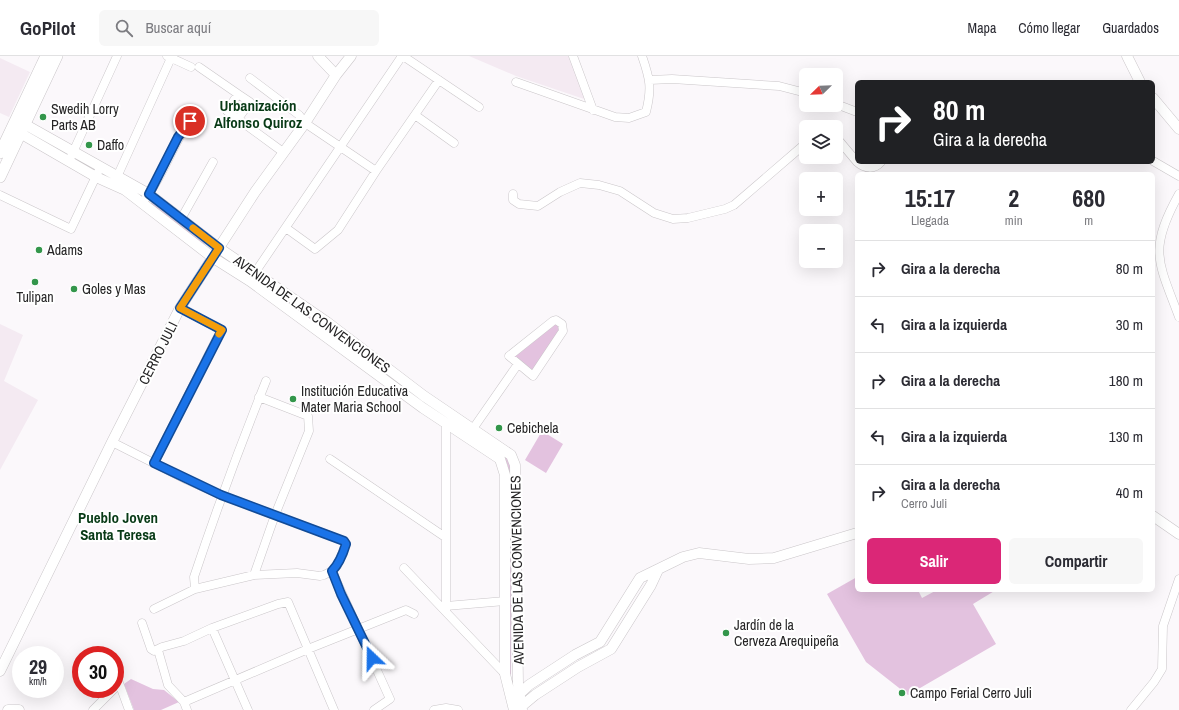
<!DOCTYPE html>
<html lang="es">
<meta charset="utf-8">
<style>
:root{--surface:#fff;--page:#f7f7f7;--text:#2b2b33;--muted:#7c7c81;--line:#e1e1e2;--accent:#db2777}
body{margin:0;font-family:"Archivo Narrow",sans-serif;background:var(--page);color:var(--text);height:100vh;display:flex;flex-direction:column;font-size:15px;white-space:nowrap}
*{box-sizing:border-box;margin:0}
p{font-size:13px;color:var(--muted)}
.icon{flex:none;width:22px;height:22px;fill:none;stroke:currentColor;stroke-width:2;stroke-linecap:round;stroke-linejoin:round}
.map{position:relative;flex:1;overflow:hidden}
.sheet{position:absolute;left:855px;top:116px;width:300px;height:420px;display:flex;flex-direction:column;background:var(--surface);border-radius:6px;box-shadow:0 4px 16px #0002}
.sheet>*{flex:none}
.top-card{position:absolute;left:855px;top:24px;width:300px;height:84px;border-radius:6px;box-shadow:0 4px 16px #0002;background:#202124;color:#fff;overflow:hidden}
.needle{width:26px;rotate:247deg}
.buttons{position:absolute;left:799px;top:12px;display:grid;gap:8px}
.buttons a{display:grid;place-items:center;width:44px;height:44px;border-radius:6px;background:var(--surface);box-shadow:0 4px 16px #0002;font-size:20px}
.speed{position:absolute;left:12px;top:590px;display:flex;gap:8px;font-size:20px;font-weight:700;text-align:center}
.speed>*{display:grid;place-content:center;width:52px;height:52px;border-radius:50%;background:var(--surface);box-shadow:0 4px 16px #0002;line-height:1}
.speed small{font-size:10px;font-weight:400}
.speed .limit{border:6px solid #d22;background:#fff;color:#111}
.pin{position:absolute;display:grid;place-items:center;width:34px;height:34px;color:#fff;margin:-17px;border:2px solid #fff;border-radius:50%;box-shadow:0 1px 4px #0007}
.me{position:absolute;width:44px;margin:-22px;rotate:337deg;stroke-linejoin:round;filter:drop-shadow(0 0 3px #0008)}
.turn{display:flex;align-items:center;gap:14px;height:84px;padding:0 12px;font-size:18px}
.turn .icon{width:52px;height:52px;stroke-width:2.5}
.turn b{display:block;font-size:28px;line-height:34px}
.eta{display:flex;justify-content:space-evenly;align-items:center;height:68px;text-align:center}
.eta b{font-size:24px;font-weight:700;line-height:28px}
.button{display:flex;gap:8px;margin-top:auto;padding:8px 12px}
.button a{flex:1;height:46px;border-radius:6px;background:var(--accent);color:#fff;font-size:16px;font-weight:700;line-height:46px;text-align:center}
.button a+a{background:var(--page);color:var(--text)}
ul{padding:0;list-style:none}
li{display:flex;align-items:center;gap:12px;height:56px;padding:0 12px;border-top:1px solid var(--line)}
li div{flex:1}
li b{display:block;font-size:15px}
li em{font-style:normal}
header{display:flex;align-items:center;gap:24px;box-sizing:border-box;height:56px;padding:0 20px;background:var(--surface);border-bottom:1px solid var(--line)}
header strong{font-size:19px}
nav{display:flex;gap:22px;margin-inline-start:auto;font-size:14px}
.search{width:280px;height:36px;background:var(--page);display:flex;align-items:center;gap:10px;box-sizing:border-box;padding:0 14px;border-radius:6px;color:var(--muted);font-size:15px}
.map>svg:first-child{display:block}
.built{fill:#f4eaf2}
.green{fill:#e3c2df}
.lines{fill:none;stroke-linecap:round;stroke-linejoin:round}
.minor-casing{stroke:#cac6c9;stroke-width:9}
.tertiary-casing{stroke:#cac6c9;stroke-width:11}
.secondary-casing{stroke:#cac6c9;stroke-width:12}
.minor{stroke:#fff;stroke-width:8}
.tertiary{stroke:#fff;stroke-width:10}
.secondary{stroke:#fff;stroke-width:11}
.route-casing{stroke:#114b97;stroke-width:10}
.route{stroke:#1a73e8;stroke-width:7}
.slow{stroke:#f59e0b;stroke-width:7}
.poi-dot{fill:#33964b;stroke:#fff;stroke-width:1.5}
.labels{text-anchor:middle;stroke-width:4;stroke-linejoin:round;paint-order:stroke}
.poi-label{font-size:14px;fill:#262526;stroke:#fff;text-anchor:start}
.street-label{font-size:14px;fill:#262526;stroke:#fff}
.neighbourhood-label{font-size:15px;font-weight:bold;fill:#083a16;stroke:#fff}
</style>
<header>
<strong>GoPilot</strong>
<div class="search"><svg class="icon" aria-label="search" viewBox="0 0 24 24"><circle cx="10" cy="10" r="6"/><path d="M15 15l6 6"/></svg>Buscar aquí</div>
<nav><a>Mapa</a><a>Cómo llegar</a><a>Guardados</a></nav>
</header>
<div class="map">
<svg width="1179" height="654" viewBox="0 0 1179 654">
<rect width="100%" height="100%" fill="#fbf8fb"/>
<path class="built" d="M469,0H572L587,44L516,20Z
M0,2L30,16L9,61L0,57Z
M0,268L23,279L4,325L38,344L0,414Z"/>
<path class="green" d="M238,45L245,50L239,58L232,52Z
M152,146L205,188L203,190L150,149Z
M259,224L367,302L365,305L257,226Z
M553,268H557L560,274L532,316L513,301Z
M542,375L563,388L546,417L525,404Z
M475,378L506,400L512,414L511,619L509,617L508,410L504,402Z
M857,521V534H918L922,542L937,534H996L973,548L996,588L908,639L866,606L827,538Z
M131,623L153,633L164,634L179,646L161,654H134L124,628Z"/>
<g class="lines">
<defs>
<path id="minor" d="M167,0L191,11
M403,0L479,51
M573,0L593,54
M199,11L238,38L227,55L283,96
M250,22L299,59L305,67L376,115
M650,24L672,23L779,30L806,37
M516,26L615,61L629,62L646,56C652,32 650,23 642,0
M238,38L250,46L238,63
M836,48L857,56
M415,59L454,87
M836,81L857,106
M69,105L117,0
M1153,105L1179,120
M857,106C865,113 874,114 881,106
M117,121L171,2
M513,138V144L519,148L538,150L560,136L580,127L599,129L620,135L654,157L673,163L688,162L725,153L734,149L806,87
M1179,138C1148,194 1158,205 1179,261
M0,139L71,173L98,116
M142,147C162,123 172,91 189,65
M181,163L213,106
M286,172L315,193L338,174L376,115L439,24
M252,221L402,0
M556,264L562,268L563,275L533,320L509,300L553,265Z
M470,377L518,308
M112,386L187,424L221,439L344,485L346,488L337,510L332,515L324,519L320,520L297,517L254,519L195,533L154,553
M330,403L445,481
M154,407L221,274L180,252
M404,512L505,618
M332,515L390,643L374,654
M254,519L275,459L309,375L308,360L259,341
M195,533L194,521C216,455 240,390 266,325
M446,550L505,545
M446,555V368
M142,567L151,593L154,595L162,591L184,585L212,572L278,548L288,546L334,654
M212,572L248,654
M158,594L168,629L184,646L187,654
M115,616L129,654
M184,646L308,593L406,554L414,558
M93,654L114,633
M434,654L446,652L458,654
M1131,654L1154,626L1162,613L1163,570L1179,523"/>
<path id="tertiary" d="M318,0L336,19
M1127,0L1140,26
M1153,42L1179,73
M19,65L149,138L219,192L327,266L424,340L511,399L515,409L518,628L522,654
M13,73L96,121L125,134L212,201L250,225L423,352L500,403L505,419V618L514,654
M1153,460L1179,478
M0,615L112,386L180,252L255,136L305,67L336,19L351,0
M516,641L529,629L575,599L600,586L640,522L683,501L699,497L749,503L774,502L857,477
M8,654H19
M517,654L535,639L578,611L611,593L651,529L658,514"/>
<path id="secondary" d="M0,97L46,0
M0,121L57,0"/>
</defs>
<use href="#minor" class="minor-casing"/>
<use href="#tertiary" class="tertiary-casing"/>
<use href="#secondary" class="secondary-casing"/>
<use href="#minor" class="minor"/>
<use href="#tertiary" class="tertiary"/>
<use href="#secondary" class="secondary"/>
</g>
<g class="lines">
<defs>
<path id="route" d="M190,65L178,81L149,138L219,192L180,252L222,274L154,407L221,439L344,485L346,488C343,498 339,508 332,515L341,538L372,602"/>
</defs>
<use href="#route" class="route-casing"/>
<use href="#route" class="route"/>
<path class="slow" d="M193,172L219,192L180,252L222,274L219,278"/>
</g>
<g class="poi-dot">
<circle cx="43" cy="61" r="4"/>
<circle cx="89" cy="89" r="4"/>
<circle cx="39" cy="194" r="4"/>
<circle cx="35" cy="226" r="4"/>
<circle cx="74" cy="233" r="4"/>
<circle cx="293" cy="343" r="4"/>
<circle cx="499" cy="372" r="4"/>
<circle cx="726" cy="577" r="4"/>
<circle cx="902" cy="637" r="4"/>
</g>
<g class="labels">
<g class="poi-label">
<text x="51" y="58">Swedih Lorry<tspan x="51" dy="16">Parts AB</tspan></text>
<text x="97" y="94">Daffo</text>
<text x="47" y="199">Adams</text>
<text x="82" y="238">Goles y Mas</text>
<text x="35" y="246" text-anchor="middle">Tulipan</text>
<text x="301" y="340">Institución Educativa<tspan x="301" dy="16">Mater Maria School</tspan></text>
<text x="507" y="377">Cebichela</text>
<text x="734" y="574">Jardín de la<tspan x="734" dy="16">Cerveza Arequipeña</tspan></text>
<text x="910" y="642">Campo Ferial Cerro Juli</text>
</g>
<g class="street-label">
<text transform="translate(312 258) rotate(36)" y="5">AVENIDA DE LAS CONVENCIONES</text>
<text transform="translate(158 297) rotate(-63)" y="5">CERRO JULI</text>
<text transform="translate(517 514) rotate(-91)" y="5">AVENIDA DE LAS CONVENCIONES</text>
</g>
<g class="neighbourhood-label">
<text x="258" y="55">Urbanización<tspan x="258" dy="17">Alfonso Quiroz</tspan></text>
<text x="118" y="467">Pueblo Joven<tspan x="118" dy="17">Santa Teresa</tspan></text>
</g>
</g>
</svg>
<div class="buttons">
<a><svg class="needle" viewBox="-14 -14 28 28"><path d="M0-13l5 13h-10z" fill="#e53935"/><path d="M0 13l5-13h-10z" fill="#7c7c81"/></svg></a>
<a><svg class="icon" aria-label="layers" viewBox="0 0 24 24"><path d="M12 4l9 5-9 5-9-5zM3 14l9 5 9-5"/></svg></a>
<a>+</a>
<a>−</a>
</div>
<div class="speed"><div>29<small>km/h</small></div><div class="limit">30</div></div>
<div class="pin" style="left:190px;top:65px;background:#d93025"><svg class="icon" aria-label="arrive" viewBox="0 0 24 24"><path d="M6 21V4h12l-3 4 3 4H6"/></svg></div>
<svg class="me" style="left:372px;top:602px" viewBox="-20 -20 40 40"><path d="M0-17L14 15 0 8-14 15z" fill="#1a73e8" stroke="#fff" stroke-width="4"/></svg>
<div class="top-card">
<div class="turn"><svg class="icon" aria-label="right" viewBox="0 0 24 24"><path d="M7 20v-9h11M14 6l5 5-5 5"/></svg><div><b>80 m</b>Gira a la derecha</div></div>
</div>
<section class="sheet">
<div class="eta">
<div><b>15:17</b><p>Llegada</p></div>
<div><b>2</b><p>min</p></div>
<div><b>680</b><p>m</p></div>
</div>
<ul>
<li><svg class="icon" aria-label="right" viewBox="0 0 24 24"><path d="M7 20v-9h11M14 6l5 5-5 5"/></svg><div><b>Gira a la derecha</b></div><em>80 m</em></li>
<li><svg class="icon" aria-label="left" viewBox="0 0 24 24"><path d="M17 20v-9H6M10 6l-5 5 5 5"/></svg><div><b>Gira a la izquierda</b></div><em>30 m</em></li>
<li><svg class="icon" aria-label="right" viewBox="0 0 24 24"><path d="M7 20v-9h11M14 6l5 5-5 5"/></svg><div><b>Gira a la derecha</b></div><em>180 m</em></li>
<li><svg class="icon" aria-label="left" viewBox="0 0 24 24"><path d="M17 20v-9H6M10 6l-5 5 5 5"/></svg><div><b>Gira a la izquierda</b></div><em>130 m</em></li>
<li><svg class="icon" aria-label="right" viewBox="0 0 24 24"><path d="M7 20v-9h11M14 6l5 5-5 5"/></svg><div><b>Gira a la derecha</b><p>Cerro Juli</p></div><em>40 m</em></li>
</ul>
<div class="button"><a>Salir</a><a>Compartir</a></div>
</section>
</div>
